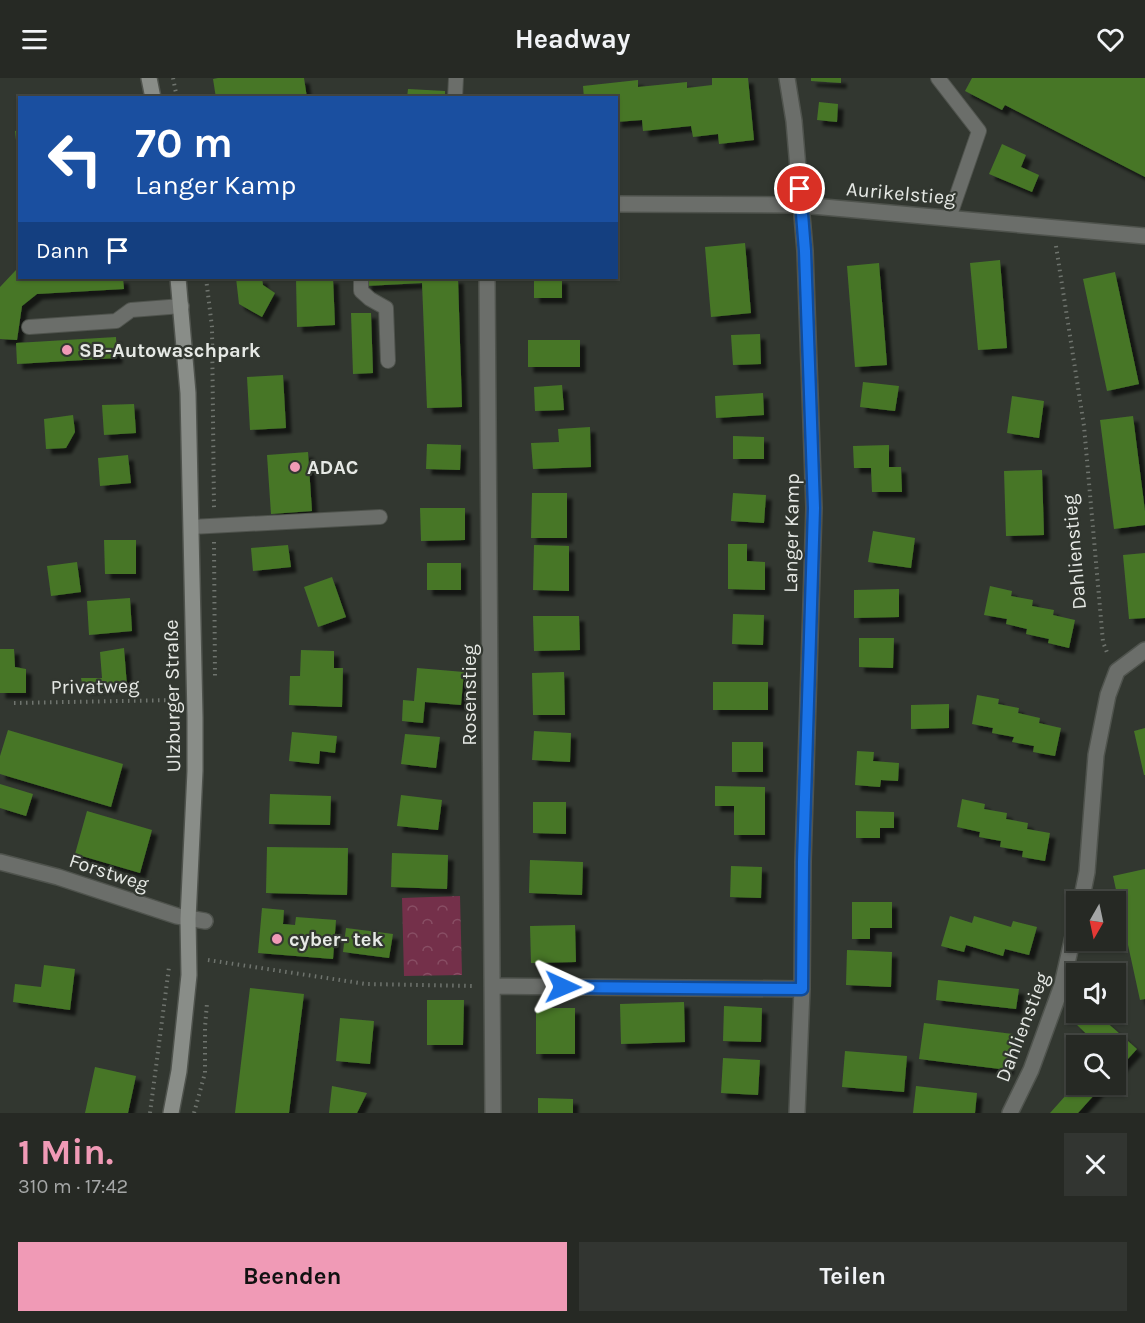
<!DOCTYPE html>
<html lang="de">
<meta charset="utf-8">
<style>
:root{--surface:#262924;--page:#323531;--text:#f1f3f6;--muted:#a4a6a6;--line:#424541;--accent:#f09ab6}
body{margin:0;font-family:Karla,sans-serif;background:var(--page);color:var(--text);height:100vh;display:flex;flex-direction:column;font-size:22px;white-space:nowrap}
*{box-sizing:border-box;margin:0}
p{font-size:20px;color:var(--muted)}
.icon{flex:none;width:33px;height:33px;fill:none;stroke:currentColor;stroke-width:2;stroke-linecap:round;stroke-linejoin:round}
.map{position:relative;height:1035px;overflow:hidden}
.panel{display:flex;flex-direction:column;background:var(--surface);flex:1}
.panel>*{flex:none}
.top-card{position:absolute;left:18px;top:18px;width:600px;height:183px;border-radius:0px;box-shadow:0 2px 4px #0004,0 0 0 2px var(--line);background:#1a4fa0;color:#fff;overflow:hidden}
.needle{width:39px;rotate:189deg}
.fabs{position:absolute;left:1066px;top:813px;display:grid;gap:12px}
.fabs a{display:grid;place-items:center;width:60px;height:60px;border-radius:0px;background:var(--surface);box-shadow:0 2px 4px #0004,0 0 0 2px var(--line);font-size:30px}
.pin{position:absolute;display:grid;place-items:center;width:51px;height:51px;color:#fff;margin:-26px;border:3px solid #fff;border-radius:50%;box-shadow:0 2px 6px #0007}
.me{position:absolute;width:66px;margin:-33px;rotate:91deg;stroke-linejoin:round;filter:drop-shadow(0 0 4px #0008)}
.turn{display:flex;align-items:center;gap:21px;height:126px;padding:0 18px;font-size:27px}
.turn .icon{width:78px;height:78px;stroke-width:2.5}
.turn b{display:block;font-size:42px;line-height:51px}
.then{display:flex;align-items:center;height:57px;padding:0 18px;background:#0003;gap:12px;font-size:22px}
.round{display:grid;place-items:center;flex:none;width:63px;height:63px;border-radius:0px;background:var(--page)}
.overview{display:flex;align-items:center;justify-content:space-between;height:102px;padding:0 18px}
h1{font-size:36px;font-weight:700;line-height:45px;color:var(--accent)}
.cta{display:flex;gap:12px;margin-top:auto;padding:12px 18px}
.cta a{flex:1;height:69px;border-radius:0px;background:var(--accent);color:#111;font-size:24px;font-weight:700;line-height:69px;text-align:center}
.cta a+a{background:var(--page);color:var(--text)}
header{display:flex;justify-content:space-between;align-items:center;height:78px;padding:0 18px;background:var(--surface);font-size:27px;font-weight:700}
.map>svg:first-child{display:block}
.forest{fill:url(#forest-crowns)}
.building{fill:#467628;filter:url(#shadow)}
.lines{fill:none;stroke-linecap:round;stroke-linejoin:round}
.lane-casing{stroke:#4f534d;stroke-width:16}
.street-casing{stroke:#4f534d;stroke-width:18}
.secondary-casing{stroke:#4f534d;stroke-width:18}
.path{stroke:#6f746e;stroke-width:4;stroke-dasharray:1.5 4.5;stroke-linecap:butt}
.lane{stroke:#6b6e6a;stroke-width:14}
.street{stroke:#6b6e6a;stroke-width:15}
.secondary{stroke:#898d88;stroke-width:15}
.route-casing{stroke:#114b97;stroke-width:15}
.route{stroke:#1a73e8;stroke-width:10}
.poi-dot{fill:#f09ab6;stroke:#323730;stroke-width:2}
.labels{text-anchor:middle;stroke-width:4.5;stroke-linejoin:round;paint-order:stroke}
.street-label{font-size:20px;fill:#e6e9e5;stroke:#323730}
.poi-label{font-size:20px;font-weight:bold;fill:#e6e9e5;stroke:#323730;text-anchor:start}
</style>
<header><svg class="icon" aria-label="menu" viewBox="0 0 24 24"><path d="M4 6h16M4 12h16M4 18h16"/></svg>Headway<svg class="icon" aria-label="heart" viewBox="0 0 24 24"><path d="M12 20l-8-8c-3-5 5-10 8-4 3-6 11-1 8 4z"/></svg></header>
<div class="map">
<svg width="1145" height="1035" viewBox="0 0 1145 1035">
<defs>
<pattern id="forest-crowns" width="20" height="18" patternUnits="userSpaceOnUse" patternTransform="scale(1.5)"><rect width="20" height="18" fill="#74304a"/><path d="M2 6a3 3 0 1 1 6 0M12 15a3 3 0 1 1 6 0" fill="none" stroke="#884e64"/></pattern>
<filter id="shadow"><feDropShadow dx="5.5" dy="5.5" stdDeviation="1.5" flood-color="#0009"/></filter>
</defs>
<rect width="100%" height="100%" fill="#323730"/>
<path class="forest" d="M460,818L462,897L404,898L402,820Z"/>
<path class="building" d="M218,0H304L307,20H216L213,1Z
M712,0H748L754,62L719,66L718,56L693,59L691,48L643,53L642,42L616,44V20H584L583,8L638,2V9L687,4V10L712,7Z
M811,0H841V5L811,3Z
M972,0H1145V99L1005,27L1002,32L965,13Z
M408,11L445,13V20H407Z
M819,24L838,26L837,44L817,42Z
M20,52V81H18L15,53Z
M1002,66L1026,77L1021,89L1039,97L1032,114L989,96Z
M745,165L751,235L711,239L705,169Z
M1000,182L1007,270L978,272L970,185Z
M879,185L887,287L855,289L847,188Z
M16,192H20V200H123L124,211L37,216L22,228L17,262L0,261V209Z
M1115,194L1139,306L1107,313L1083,201Z
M236,200H262L263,207L275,215L262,239L239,226Z
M296,200H333L335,247L297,249Z
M366,200H458L462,329L427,330L422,205L366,208Z
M534,200H562V220H534Z
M351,235H371L373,295L353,296Z
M760,256L761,286L733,287L731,257Z
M116,259L117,280L17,286L16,265Z
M528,262H580V289H528Z
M283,297L286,350L250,352L247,299Z
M863,304L899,308L895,333L860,329Z
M562,307L564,332L535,333L534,309Z
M763,315L764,337L716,340L715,318Z
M1012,318L1044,323L1039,360L1007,355Z
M134,326L136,355L104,357L102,327Z
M73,337L75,354L66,370L46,371L44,341Z
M1133,338L1145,433V447L1114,451L1100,342Z
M590,349L591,389L533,391L531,365L559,364L558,351Z
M733,358L764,359V381H733Z
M427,366L461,367L460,392L426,391Z
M889,367V389H901L902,414H872L871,390H854L853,368Z
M308,374L312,433L271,436L267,377Z
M128,377L131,405L100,408L98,380Z
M1042,392L1044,457L1006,458L1004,393Z
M532,415H567V460H531Z
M733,415L766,417L764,445L731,443Z
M420,430H465V462L421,463Z
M873,453L915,460L911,490L868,484Z
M104,462H136V496H105Z
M728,466H747V483L765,484V512L728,511Z
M288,467L291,489L253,493L251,470Z
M534,467L569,468V513L533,512Z
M1145,475V540L1129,541L1123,477Z
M77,484L81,514L51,518L47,488Z
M427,485H461V512H427Z
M332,499L346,539L318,549L304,509Z
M990,508L1012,513L1011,518L1033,522L1032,528L1054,532L1053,537L1075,542L1069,570L1048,565L1049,561L1026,556L1027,551L1006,546L1007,541L984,537Z
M899,511V539L854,540V512Z
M130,520L132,553L89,557L87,523Z
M733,536L764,537L763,567L732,566Z
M533,538H579L580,572L534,573Z
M859,560H894L893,590L859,589Z
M124,570L127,608L83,611L81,600H102L100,574Z
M0,571H14L15,589L26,591V615H0Z
M301,572L334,573V590H343L342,629L289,627L290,598H300Z
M417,590L464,594L461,627L425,624L423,645L402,643L403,622L414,623Z
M564,594L565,637H533L532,595Z
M713,604H768V632H713Z
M977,617L999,621L998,626L1019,630L1018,635L1040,640L1039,645L1061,650L1055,678L1033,674L1034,668L1012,664L1014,659L992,655L993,650L972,646Z
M949,626V650L911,651V627Z
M1145,650V697H1144L1134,653Z
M8,652L123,686L111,729L0,696V678Z
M534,653L571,655L570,684L532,682Z
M292,654L337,658L335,675L320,673L319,686L289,683Z
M405,656L440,659L436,690L401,686Z
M732,664H763V694H732Z
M857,673L874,674L873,683L899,685L898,703L881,702L880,709L855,707Z
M0,706L33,716L26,738L0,730Z
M715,708L765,709V757H734V728H715Z
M270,716L331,718L330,747L269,746Z
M401,717L442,722L438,752L397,748Z
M962,721L985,726L984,731L1007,735L1006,741L1028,745L1027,751L1050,755L1045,783L1022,779L1023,773L1000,769L1001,763L979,759L980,754L957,749Z
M533,724H566V756L533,755Z
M87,733L152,752L140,795L75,776Z
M856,733L894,734V750H880V760H856Z
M267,769L348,770L347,817L266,815Z
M392,775L448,777L447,811L391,809Z
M530,782L583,784L582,817L529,815Z
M731,788L762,789L761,820L730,819Z
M1145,791V921L1140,922L1113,798Z
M852,824H892V850H870V861H852Z
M262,830L284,832L283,846L295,847L296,839L336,842L333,881L258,875Z
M950,838L972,845L974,838L1011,849L1013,843L1037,849L1029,877L1005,871L1003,878L966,867L964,874L941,868Z
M575,847L576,884L531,885L530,848Z
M346,850L393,856L389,880L343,874Z
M847,872L892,874L891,909L846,907Z
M44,887L75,891L70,932L13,924L15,906L41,909Z
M938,902L1019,911L1016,931L936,922Z
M250,910L304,916L289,1035H235Z
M427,922H464L463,967H427Z
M684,924L685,964L621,966L620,926Z
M724,928L762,930L761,964L723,963Z
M536,930H575V976H536Z
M1087,934H1095L1137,971L1116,994V968H1099L1076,946Z
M340,940L374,943L370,986L336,983Z
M924,945L1013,956L1008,992L919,981Z
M845,973L907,978L904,1014L842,1009Z
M723,980L760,982L758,1017L721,1015Z
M95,989L136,998L128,1035H85Z
M1076,1006H1104L1078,1035H1050Z
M332,1008L367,1015L357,1035H329Z
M916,1008L977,1015L975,1035H913Z
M538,1020L573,1021V1035H538Z"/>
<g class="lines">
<defs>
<path id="lane" d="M938,0L979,53L949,140
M455,20L456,0
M361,200V213L370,221L386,230L388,283
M29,249L116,243L131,232L182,228
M191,449L380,439"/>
<path id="street" d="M787,0L794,43L805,173L814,430L803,784L802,911L797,1035
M616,126L801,127L1145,158
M487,200L493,1035
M0,784L58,799L177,838L205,843
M1081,824L1087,794L1096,677L1108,617L1117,593L1145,572
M492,908L802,911
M1010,1035L1031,992L1062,907L1077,841"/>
<path id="secondary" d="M149,0L153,20
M171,1035L179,993L189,897L188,841L195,693V639L188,315L178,200"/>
</defs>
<use href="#lane" class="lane-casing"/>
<use href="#street" class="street-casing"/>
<use href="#secondary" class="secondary-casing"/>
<path class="path" d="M173,0L177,20
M1056,168L1084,348L1103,564L1108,577
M206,200L212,249L214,432
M214,464L215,600
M14,625L176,622
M208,882L366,906L476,908
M150,1035L169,889
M194,1035L205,995V949L207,925"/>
<use href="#lane" class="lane"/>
<use href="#street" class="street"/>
<use href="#secondary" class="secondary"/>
</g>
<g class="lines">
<defs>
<path id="route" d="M563,909L802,911L803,784L814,430L805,173L800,111"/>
</defs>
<use href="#route" class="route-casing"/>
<use href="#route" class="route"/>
</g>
<g class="poi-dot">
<circle cx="67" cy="272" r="6"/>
<circle cx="295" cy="389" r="6"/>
<circle cx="277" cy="861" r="6"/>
</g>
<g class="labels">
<g class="street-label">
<text transform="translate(901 115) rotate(5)" y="7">Aurikelstieg</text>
<text transform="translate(791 455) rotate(-89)" y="7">Langer Kamp</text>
<text transform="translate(1074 474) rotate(-95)" y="7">Dahlienstieg</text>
<text transform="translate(95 608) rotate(-1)" y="7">Privatweg</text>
<text transform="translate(469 617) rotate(-90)" y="7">Rosenstieg</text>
<text transform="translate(172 618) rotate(-91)" y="7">Ulzburger Straße</text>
<text transform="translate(109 794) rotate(18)" y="7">Forstweg</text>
<text transform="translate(1022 949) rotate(-69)" y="7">Dahlienstieg</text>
</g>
<g class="poi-label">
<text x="79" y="279">SB-Autowaschpark</text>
<text x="307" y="396">ADAC</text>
<text x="289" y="868">cyber- tek</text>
</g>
</g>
</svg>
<div class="fabs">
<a><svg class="needle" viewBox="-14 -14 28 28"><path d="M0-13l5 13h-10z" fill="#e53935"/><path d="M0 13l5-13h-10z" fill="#a4a6a6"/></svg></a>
<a><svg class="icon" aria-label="sound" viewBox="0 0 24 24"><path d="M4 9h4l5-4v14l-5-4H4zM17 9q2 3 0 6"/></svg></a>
<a><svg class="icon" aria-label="search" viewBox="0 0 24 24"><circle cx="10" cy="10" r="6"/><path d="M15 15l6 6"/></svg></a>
</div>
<div class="pin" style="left:800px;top:111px;background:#d93025"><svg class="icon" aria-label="arrive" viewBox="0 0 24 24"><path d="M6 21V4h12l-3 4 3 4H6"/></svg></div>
<svg class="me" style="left:563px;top:909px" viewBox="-20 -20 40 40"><path d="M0-17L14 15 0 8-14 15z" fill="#1a73e8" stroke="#fff" stroke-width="4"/></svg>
<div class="top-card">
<div class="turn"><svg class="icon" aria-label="left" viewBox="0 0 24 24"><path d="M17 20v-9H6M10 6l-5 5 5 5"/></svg><div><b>70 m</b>Langer Kamp</div></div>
<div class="then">Dann<svg class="icon" aria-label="arrive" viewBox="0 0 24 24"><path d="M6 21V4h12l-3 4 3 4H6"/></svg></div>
</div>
</div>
<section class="panel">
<div class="overview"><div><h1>1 Min.</h1><p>310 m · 17:42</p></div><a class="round"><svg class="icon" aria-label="close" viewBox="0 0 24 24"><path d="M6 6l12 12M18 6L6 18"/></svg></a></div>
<div class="cta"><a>Beenden</a><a>Teilen</a></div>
</section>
